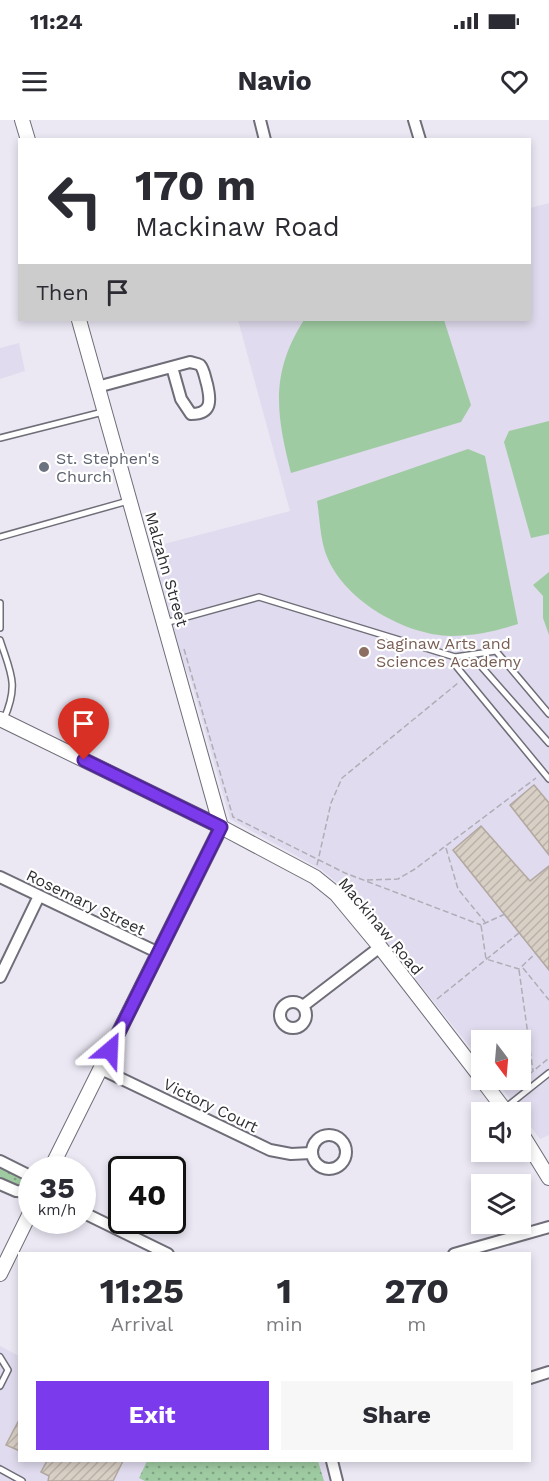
<!DOCTYPE html>
<style>
:root{--surface:#fff;--page:#f7f7f7;--text:#2b2b33;--muted:#7c7c81;--accent:#7c3aed}
body{margin:0;font-family:"Work Sans",sans-serif;background:var(--page);color:var(--text);height:100vh;display:flex;flex-direction:column;font-size:22px;white-space:nowrap}
*{box-sizing:border-box;margin:0}
p{font-size:20px;color:var(--muted)}
.icon{flex:none;width:33px;height:33px;fill:none;stroke:currentColor;stroke-width:2;stroke-linecap:round;stroke-linejoin:round}
.map{position:relative;flex:1;overflow:hidden}
.details{position:absolute;left:18px;top:1132px;width:513px;height:210px;display:flex;flex-direction:column;background:var(--surface);border-radius:0px;box-shadow:0 3px 9px #0003}
.details>*{flex:none}
.banner{position:absolute;left:18px;top:18px;width:513px;height:183px;border-radius:0px;box-shadow:0 3px 9px #0003;background:#fff;color:var(--text);overflow:hidden}
.needle{width:39px;rotate:164deg}
.tools{position:absolute;left:471px;top:910px;display:grid;gap:12px}
.tools a{display:grid;place-items:center;width:60px;height:60px;border-radius:0px;background:var(--surface);box-shadow:0 3px 9px #0003;font-size:30px}
.speed{position:absolute;left:18px;top:1036px;display:flex;gap:12px;font-size:30px;font-weight:700;text-align:center}
.speed>*{display:grid;place-content:center;width:78px;height:78px;border-radius:50%;background:var(--surface);box-shadow:0 3px 9px #0003;line-height:1}
.speed small{font-size:15px;font-weight:400}
.speed .limit{border:3px solid #111;border-radius:9px;background:#fff;color:#111}
.pin{position:absolute;display:grid;place-items:center;width:51px;height:51px;color:#fff;margin:-62px -26px;border-radius:50% 50% 50% 0;rotate:-45deg;box-shadow:0 0 6px #0007}
.pin .icon{rotate:45deg}
.me{position:absolute;width:66px;margin:-33px;rotate:26deg;stroke-linejoin:round;filter:drop-shadow(0 0 4px #0008)}
.turn{display:flex;align-items:center;gap:21px;height:126px;padding:0 18px;font-size:27px}
.turn .icon{width:78px;height:78px;stroke-width:2.5}
.turn b{display:block;font-size:42px;line-height:51px}
.then{display:flex;align-items:center;height:57px;padding:0 18px;background:#0003;gap:12px;font-size:22px}
.eta{display:flex;justify-content:space-evenly;align-items:center;height:102px;text-align:center}
.eta b{font-size:36px;font-weight:700;line-height:42px}
.cta{display:flex;gap:12px;margin-top:auto;padding:12px 18px}
.cta a{flex:1;height:69px;border-radius:0px;background:var(--accent);color:#fff;font-size:24px;font-weight:700;line-height:69px;text-align:center}
.cta a+a{background:var(--page);color:var(--text)}
.status{display:flex;justify-content:space-between;align-items:center;height:42px;padding:0 30px;background:var(--surface);direction:ltr}
.status svg{height:16px;fill:currentColor}
header{display:flex;justify-content:space-between;align-items:center;height:78px;padding:0 18px;background:var(--surface);font-size:27px;font-weight:700}
.map>svg:first-child{display:block}
.built{fill:#e0dbee}
.grass{fill:url(#grass-dots)}
.garden{fill:#9fcba2}
.building{fill:url(#building-hatch);stroke:#b1a89f;stroke-width:1.5}
.lines{fill:none;stroke-linecap:round;stroke-linejoin:round}
.service-casing{stroke:#6f6d77;stroke-width:8}
.minor-casing{stroke:#6f6d77;stroke-width:14}
.tertiary-casing{stroke:#6f6d77;stroke-width:16}
.path{stroke:#afadb7;stroke-width:1.5;stroke-dasharray:6 3;stroke-linecap:butt}
.service{stroke:#fff;stroke-width:5}
.minor{stroke:#fff;stroke-width:10}
.tertiary{stroke:#fff;stroke-width:14}
.route-casing{stroke:#51269a;stroke-width:15}
.route{stroke:#7c3aed;stroke-width:10}
.worship-dot{fill:#6b7280;stroke:#fff;stroke-width:2}
.education-dot{fill:#8d6e63;stroke:#fff;stroke-width:2}
.labels{text-anchor:middle;stroke-width:4.5;stroke-linejoin:round;paint-order:stroke}
.worship-label{font-size:16px;fill:#5b616d;stroke:#fff;text-anchor:start}
.street-label{font-size:16px;fill:#2e2d32;stroke:#fff}
.education-label{font-size:16px;fill:#785e54;stroke:#fff;text-anchor:start}
</style>
<div class="status"><b>11:24</b><svg viewBox="0 0 49 12"><path d="M0 12V9h3v3zM5 12V6h3v6zM10 12V3h3v9zM15 12V0h3v12zM26 1h20v11H26zM47 4h2v5h-2z"/></svg></div>
<header><svg class="icon" aria-label="menu" viewBox="0 0 24 24"><path d="M4 6h16M4 12h16M4 18h16"/></svg>Navio<svg class="icon" aria-label="heart" viewBox="0 0 24 24"><path d="M12 20l-8-8c-3-5 5-10 8-4 3-6 11-1 8 4z"/></svg></header>
<div class="map">
<svg width="549" height="1361" viewBox="0 0 549 1361">
<defs>
<pattern id="grass-dots" width="8" height="8" patternUnits="userSpaceOnUse" patternTransform="scale(1.5)"><rect width="8" height="8" fill="#9fcba2"/><path d="M2 2h.1M6 6h.1" fill="none" stroke="#82a585" stroke-width="1.8" stroke-linecap="round"/></pattern>
<pattern id="building-hatch" width="6" height="6" patternUnits="userSpaceOnUse" patternTransform="scale(1.5)"><rect width="6" height="6" fill="#d8cfc5"/><path d="M-1 1l2-2M0 6l6-6M5 7l2-2" fill="none" stroke="#bab2aa"/></pattern>
</defs>
<rect width="100%" height="100%" fill="#ebe8f4"/>
<path class="built" d="M549,83V1015L540,1019L496,960H520V921H482L481,941L342,767L322,750L230,699L191,561L165,503L145,429L290,391L238,200H530V88Z
M19,223L25,251L0,259V228Z
M0,1226L19,1236L20,1341H332L338,1361H0Z"/>
<path class="grass" d="M0,1046L23,1057L25,1063L17,1067L0,1059Z
M147,1341H318L324,1361H145L139,1358Z"/>
<path class="garden" d="M304,200H444L471,285L461,302L291,353C276,294 270,253 304,200Z
M549,301V414L531,418L504,322L509,311Z
M468,329L485,336L518,504C496,511 474,516 451,516C405,515 346,481 328,439C320,422 320,399 317,381Z
M549,452V515L543,498V476L533,465Z"/>
<path class="building" d="M534,665L549,683V735L510,685Z
M481,706L530,761L549,746V850L453,730Z
M20,1298V1331L6,1325Z
M47,1341H123L113,1361H48L49,1356L41,1352Z"/>
<g class="lines">
<defs>
<path id="service" d="M0,318L103,292
M0,417L128,381
M0,483V508
M165,503L259,477L455,537L496,531L549,594
M0,520C11,554 19,564 4,599
M472,536L549,623
M455,537L456,546L549,659
M505,988L549,953
M0,1237L8,1250L0,1266
M0,1349L22,1361"/>
<path id="minor" d="M260,0L265,20
M414,0L420,20
M97,267L190,242C193,243 197,243 200,245C204,249 205,258 207,264C211,281 212,294 191,294L181,279L172,247
M0,757L159,833
M0,857L39,776
M280 895a13 13 0 1 1 26 0a13 13 0 1 1-26 0Z
M303,886L380,827
M101,949L270,1030L291,1034L311,1033
M312 1032a17 17 0 1 1 34 0a17 17 0 1 1-34 0Z
M0,1041L32,1057
M0,1064L16,1071L32,1072
M82,1092L168,1134
M454,1134L549,1107
M530,1258L549,1252
M332,1341L337,1361"/>
<path id="tertiary" d="M22,0L28,20
M79,200L221,707
M0,599L221,707L315,757L336,774L380,827L482,959
M482,960L507,993
M520,1011L549,1058
M50,1050L221,707
M0,1154L32,1089"/>
</defs>
<use href="#service" class="service-casing"/>
<use href="#minor" class="minor-casing"/>
<use href="#tertiary" class="tertiary-casing"/>
<path class="path" d="M184,529L233,697L345,753L481,805
M446,728L458,769L485,802
M317,745L331,683L342,658L458,563
M367,760L398,759L415,749L536,658
M505,794L481,805L486,839L519,849L536,833
M523,848L549,880
M519,850L533,951
M437,879L519,813
M515,966L549,938"/>
<use href="#service" class="service"/>
<use href="#minor" class="minor"/>
<use href="#tertiary" class="tertiary"/>
</g>
<g class="lines">
<defs>
<path id="route" d="M84,640L221,707L110,930"/>
</defs>
<use href="#route" class="route-casing"/>
<use href="#route" class="route"/>
</g>
<circle class="worship-dot" cx="44" cy="347" r="6"/>
<circle class="education-dot" cx="364" cy="532" r="6"/>
<g class="labels">
<g class="worship-label">
<text x="56" y="344">St. Stephen's<tspan x="56" dy="18">Church</tspan></text>
</g>
<g class="street-label">
<text transform="translate(167 449) rotate(74)" y="6">Malzahn Street</text>
<text transform="translate(86 782) rotate(26)" y="6">Rosemary Street</text>
<text transform="translate(381 806) rotate(50)" y="6">Mackinaw Road</text>
<text transform="translate(211 985) rotate(26)" y="6">Victory Court</text>
</g>
<g class="education-label">
<text x="376" y="529">Saginaw Arts and<tspan x="376" dy="18">Sciences Academy</tspan></text>
</g>
</g>
</svg>
<div class="tools">
<a><svg class="needle" viewBox="-14 -14 28 28"><path d="M0-13l5 13h-10z" fill="#e53935"/><path d="M0 13l5-13h-10z" fill="#7c7c81"/></svg></a>
<a><svg class="icon" aria-label="sound" viewBox="0 0 24 24"><path d="M4 9h4l5-4v14l-5-4H4zM17 9q2 3 0 6"/></svg></a>
<a><svg class="icon" aria-label="layers" viewBox="0 0 24 24"><path d="M12 4l9 5-9 5-9-5zM3 14l9 5 9-5"/></svg></a>
</div>
<div class="speed"><div>35<small>km/h</small></div><div class="limit">40</div></div>
<div class="pin" style="left:84px;top:640px;background:#d93025"><svg class="icon" aria-label="arrive" viewBox="0 0 24 24"><path d="M6 21V4h12l-3 4 3 4H6"/></svg></div>
<svg class="me" style="left:110px;top:930px" viewBox="-20 -20 40 40"><path d="M0-17L14 15 0 8-14 15z" fill="#7c3aed" stroke="#fff" stroke-width="4"/></svg>
<div class="banner">
<div class="turn"><svg class="icon" aria-label="left" viewBox="0 0 24 24"><path d="M17 20v-9H6M10 6l-5 5 5 5"/></svg><div><b>170 m</b>Mackinaw Road</div></div>
<div class="then">Then<svg class="icon" aria-label="arrive" viewBox="0 0 24 24"><path d="M6 21V4h12l-3 4 3 4H6"/></svg></div>
</div>
<section class="details">
<div class="eta">
<div><b>11:25</b><p>Arrival</p></div>
<div><b>1</b><p>min</p></div>
<div><b>270</b><p>m</p></div>
</div>
<div class="cta"><a>Exit</a><a>Share</a></div>
</section>
</div>
